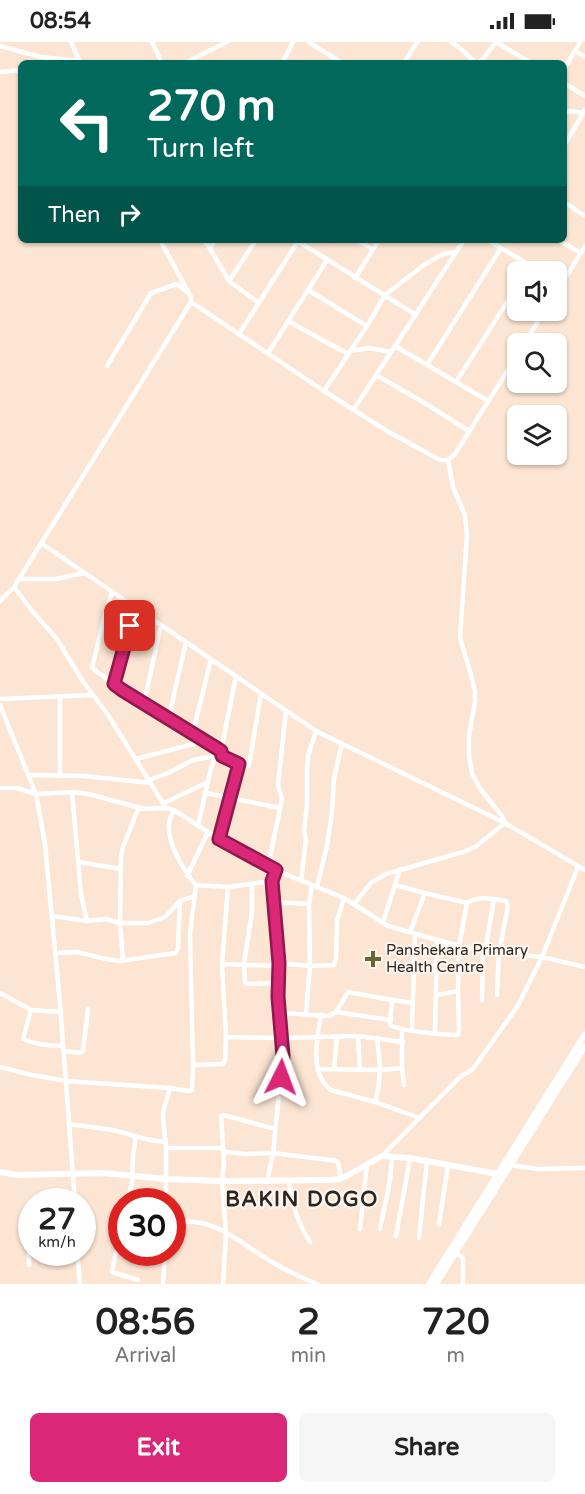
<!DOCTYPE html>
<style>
:root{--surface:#fff;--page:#f6f6f6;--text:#222;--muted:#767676;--accent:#db2777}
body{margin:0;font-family:"Varela Round",sans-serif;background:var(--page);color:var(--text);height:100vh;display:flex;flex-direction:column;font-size:22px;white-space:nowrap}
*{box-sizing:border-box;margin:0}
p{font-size:20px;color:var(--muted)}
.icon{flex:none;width:33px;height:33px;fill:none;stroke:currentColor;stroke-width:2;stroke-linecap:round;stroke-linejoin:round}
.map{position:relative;height:1242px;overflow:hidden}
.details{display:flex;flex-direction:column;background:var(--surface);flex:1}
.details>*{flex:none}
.hud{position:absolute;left:18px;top:18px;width:549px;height:183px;border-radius:9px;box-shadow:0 2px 4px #0004;background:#00695c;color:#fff;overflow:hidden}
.tools{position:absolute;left:507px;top:219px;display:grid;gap:12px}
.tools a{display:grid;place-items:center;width:60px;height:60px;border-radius:9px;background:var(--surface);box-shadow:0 2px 4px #0004;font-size:30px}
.speed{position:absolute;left:18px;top:1146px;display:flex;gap:12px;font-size:30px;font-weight:700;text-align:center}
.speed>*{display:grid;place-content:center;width:78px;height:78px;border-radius:50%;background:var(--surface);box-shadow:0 2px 4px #0004;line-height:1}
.speed small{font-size:15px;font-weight:400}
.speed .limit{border:9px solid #d22;background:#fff;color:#111}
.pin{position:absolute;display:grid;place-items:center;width:51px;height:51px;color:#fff;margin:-26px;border-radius:12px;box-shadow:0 3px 9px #0006}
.me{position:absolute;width:66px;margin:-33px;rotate:3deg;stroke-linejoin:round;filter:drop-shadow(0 0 4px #0008)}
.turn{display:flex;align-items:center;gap:21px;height:126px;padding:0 30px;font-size:27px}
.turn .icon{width:78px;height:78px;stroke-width:2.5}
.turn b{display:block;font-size:42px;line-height:51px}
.then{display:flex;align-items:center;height:57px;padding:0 30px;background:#0003;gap:12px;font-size:22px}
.eta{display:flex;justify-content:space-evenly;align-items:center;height:102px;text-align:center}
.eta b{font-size:36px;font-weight:700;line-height:42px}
.primary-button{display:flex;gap:12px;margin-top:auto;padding:12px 30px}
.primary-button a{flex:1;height:69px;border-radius:9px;background:var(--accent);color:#fff;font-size:24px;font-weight:700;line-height:69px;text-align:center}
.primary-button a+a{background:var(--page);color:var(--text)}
.status{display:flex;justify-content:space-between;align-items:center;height:42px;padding:0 30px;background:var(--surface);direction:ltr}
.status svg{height:16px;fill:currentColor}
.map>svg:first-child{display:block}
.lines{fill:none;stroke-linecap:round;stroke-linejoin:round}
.street{stroke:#fff;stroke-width:4.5}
.secondary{stroke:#fff;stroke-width:6}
.route-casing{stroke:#8e194d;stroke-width:15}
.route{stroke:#db2777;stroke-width:10}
.poi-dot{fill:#696632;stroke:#fcf6f1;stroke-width:2}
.labels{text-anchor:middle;stroke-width:4.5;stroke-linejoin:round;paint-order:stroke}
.poi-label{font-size:15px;fill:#30251d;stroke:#fcf6f1;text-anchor:start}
.district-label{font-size:21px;font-weight:bold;letter-spacing:1.5px;fill:#30251d;stroke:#fcf6f1}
</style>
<div class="status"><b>08:54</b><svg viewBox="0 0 49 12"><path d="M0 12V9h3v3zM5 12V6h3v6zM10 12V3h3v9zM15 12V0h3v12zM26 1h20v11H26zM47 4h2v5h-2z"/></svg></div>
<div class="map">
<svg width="585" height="1242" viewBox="0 0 585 1242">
<rect width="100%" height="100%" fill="#fde5d3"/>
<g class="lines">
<path class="street" d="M71,0L80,20
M152,0L162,21
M309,0L342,21
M451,0L461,7L476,21
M496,0L531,21
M0,4L41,15L79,19
M575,9L585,15
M185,21L227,0
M282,21L293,0
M404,21L417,0
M477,21L484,16L496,0
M564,27L580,0
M0,30L21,28
M564,41L585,54
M564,70L571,69L583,71
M564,104L585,68
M564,160L585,174
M203,198L208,203L229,239L259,261
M296,198L416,273
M357,198L373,207
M488,198L541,230
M558,198L581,211
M210,206L215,198
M355,236L379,198
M229,239L256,198
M308,248L367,284
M556,251L585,204
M191,260L324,349L387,389L440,418H448L455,412L518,312
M288,279L348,312
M239,292L298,199
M524,302L545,268
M395,304L488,359
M351,309L369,306L391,310
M268,311L327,218
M427,323L501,206
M107,324L151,251L177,242L187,250
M376,333L428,363L469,389
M456,340L518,243
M324,349L367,284L385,253L424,223L443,212L456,210
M354,367L464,198
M41,501L316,689L505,781L585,828
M19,537H56L84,531
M14,545L33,570L57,597L82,638L108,673L166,766
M112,550L103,580L92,626L122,648L218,707L221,709V713L225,716L245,725L249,723L261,652
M0,559L14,545L191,260V255L160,198
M114,642L135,565
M60,654V733
M0,657L93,653
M144,661L161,583
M0,663L36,752L45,802L60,962L75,1160
M169,675L186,600
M193,690L211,617
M221,709L236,634
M136,717L205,699
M28,733L84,734L151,741
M149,738L168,731L193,718L215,714
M0,746H17L36,752L72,750L89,752L144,767L166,766L174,768L208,790L268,825L344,856L388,884L459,904L499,911L542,915L585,925
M72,750L81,852L87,879
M206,751L280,766
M164,761L208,740
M174,768C171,774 168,780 169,787C169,803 185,831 196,843L228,845L272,839
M198,784L211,726L218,707
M219,797L239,722
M79,820L121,827
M268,825L282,757L278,743L286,669
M187,834L208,790
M301,839L306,797L304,789L307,763V727L308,714L316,689
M252,842V870L244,922L245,940L247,942L279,941
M395,843L425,851L467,861C479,853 493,857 506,859L508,864L499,911L497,953
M317,844L327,804L332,770L334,736L342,702
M273,860L309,862
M354,862L371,841L386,832L463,810L475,805L505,781L502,774L479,745L472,731L469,713V694L475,659V650L471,633L460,596L467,493L465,473L453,445L448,418
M52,874L87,879L106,877L120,881H148L165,875L180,859L194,854
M383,880L400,827
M410,890L425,851
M485,909L494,857
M56,911L77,910L106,917L120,919L176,911L178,906L180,859
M123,918L120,881L121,815L123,805L138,767
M279,921L310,924L334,923L336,917L337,879L344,856
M222,922L279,924
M0,951L31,968L61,970
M437,953L458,949
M392,958L390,983C399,989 445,993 458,993L459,987L458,949L459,904L467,861
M482,958L483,909
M31,968L23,997C35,1002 50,1004 63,1004
M336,970L348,950L392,958L413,961
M280,971L329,974L336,970L391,978
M306,972L310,924L309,862L312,843
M321,973C317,997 309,1031 331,1048L375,1060L420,1076
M402,987V1026L404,1043
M412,988L415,892
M435,990L437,898
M358,994L360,1027
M226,995L282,996L358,994L403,1000
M64,1009L80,1011L83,1009L88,967
M193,1023L223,1022L225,1019L226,995L222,922L228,845
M0,1025L32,1033L66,1039L170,1046L189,1049L192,1048L193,1023L190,892L196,843
M317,1027L381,1028L402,1026
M334,1027L337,995
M375,1060C382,1035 380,1021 377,996
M69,1082L113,1088L150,1098L166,1100
M166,1106H223
M224,1110L246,1112L273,1111L337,1119L338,1120L341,1137
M382,1114L460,1035L473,1027L517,965L542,915L578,825
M510,1123L538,1127L585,1126
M289,1138C292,1161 297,1180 310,1200
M267,1140L273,1111L283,1014L278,955L279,921L272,839L276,828
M127,1160L132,1141L133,1115L136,1094
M166,1160V1106L163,1076V1070L170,1046
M172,1179C182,1179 192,1179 201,1181C225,1186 246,1204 267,1217C283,1227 300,1235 317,1242
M122,1181L112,1230L138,1238
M439,1182L448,1123
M360,1187L367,1121
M380,1187L390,1138L392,1115
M396,1194L410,1116
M419,1196L427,1119
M77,1210L80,1242
M456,1211L463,1216V1242
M29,1223V1169L32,1165
M163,1242L165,1210
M223,1242L226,1192L222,1139L224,1121L221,1074L223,1073L275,1087"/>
<path class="secondary" d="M0,1130L17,1133L103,1131L166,1137L222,1139L329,1138L341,1137L382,1114L410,1116L498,1132
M429,1242L585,992
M436,1242L585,1004"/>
</g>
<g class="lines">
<defs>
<path id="route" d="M130,584L114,642L122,648L218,707L221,709L222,714L239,722L219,797L276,828L272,839L279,921L278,955L283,1014L281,1035"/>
</defs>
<use href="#route" class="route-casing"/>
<use href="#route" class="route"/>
</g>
<path class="poi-dot" d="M370 908h6v6h6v6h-6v6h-6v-6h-6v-6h6z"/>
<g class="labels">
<g class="poi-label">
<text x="386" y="913">Panshekara Primary<tspan x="386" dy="17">Health Centre</tspan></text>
</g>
<g class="district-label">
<text x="302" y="1164">BAKIN DOGO</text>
</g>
</g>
</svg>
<div class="tools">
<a><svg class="icon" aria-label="sound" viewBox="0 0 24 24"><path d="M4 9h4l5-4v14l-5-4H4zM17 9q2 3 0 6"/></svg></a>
<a><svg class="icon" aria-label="search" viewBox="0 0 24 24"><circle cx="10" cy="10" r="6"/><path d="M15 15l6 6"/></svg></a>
<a><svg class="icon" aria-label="layers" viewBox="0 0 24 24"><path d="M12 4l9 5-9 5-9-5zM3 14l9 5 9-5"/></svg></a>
</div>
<div class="speed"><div>27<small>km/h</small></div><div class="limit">30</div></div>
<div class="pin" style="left:130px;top:584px;background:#d93025"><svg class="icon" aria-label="arrive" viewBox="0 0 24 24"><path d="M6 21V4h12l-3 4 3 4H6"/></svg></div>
<svg class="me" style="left:281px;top:1035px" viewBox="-20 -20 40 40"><path d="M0-17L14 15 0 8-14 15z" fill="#db2777" stroke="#fff" stroke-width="4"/></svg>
<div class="hud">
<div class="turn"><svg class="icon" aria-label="left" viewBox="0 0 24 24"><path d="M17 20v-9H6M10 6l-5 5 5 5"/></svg><div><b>270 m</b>Turn left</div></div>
<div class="then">Then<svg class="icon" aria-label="right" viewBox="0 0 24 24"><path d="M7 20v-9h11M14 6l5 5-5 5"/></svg></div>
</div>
</div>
<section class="details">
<div class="eta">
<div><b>08:56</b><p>Arrival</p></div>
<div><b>2</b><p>min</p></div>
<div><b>720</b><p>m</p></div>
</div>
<div class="primary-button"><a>Exit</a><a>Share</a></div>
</section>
